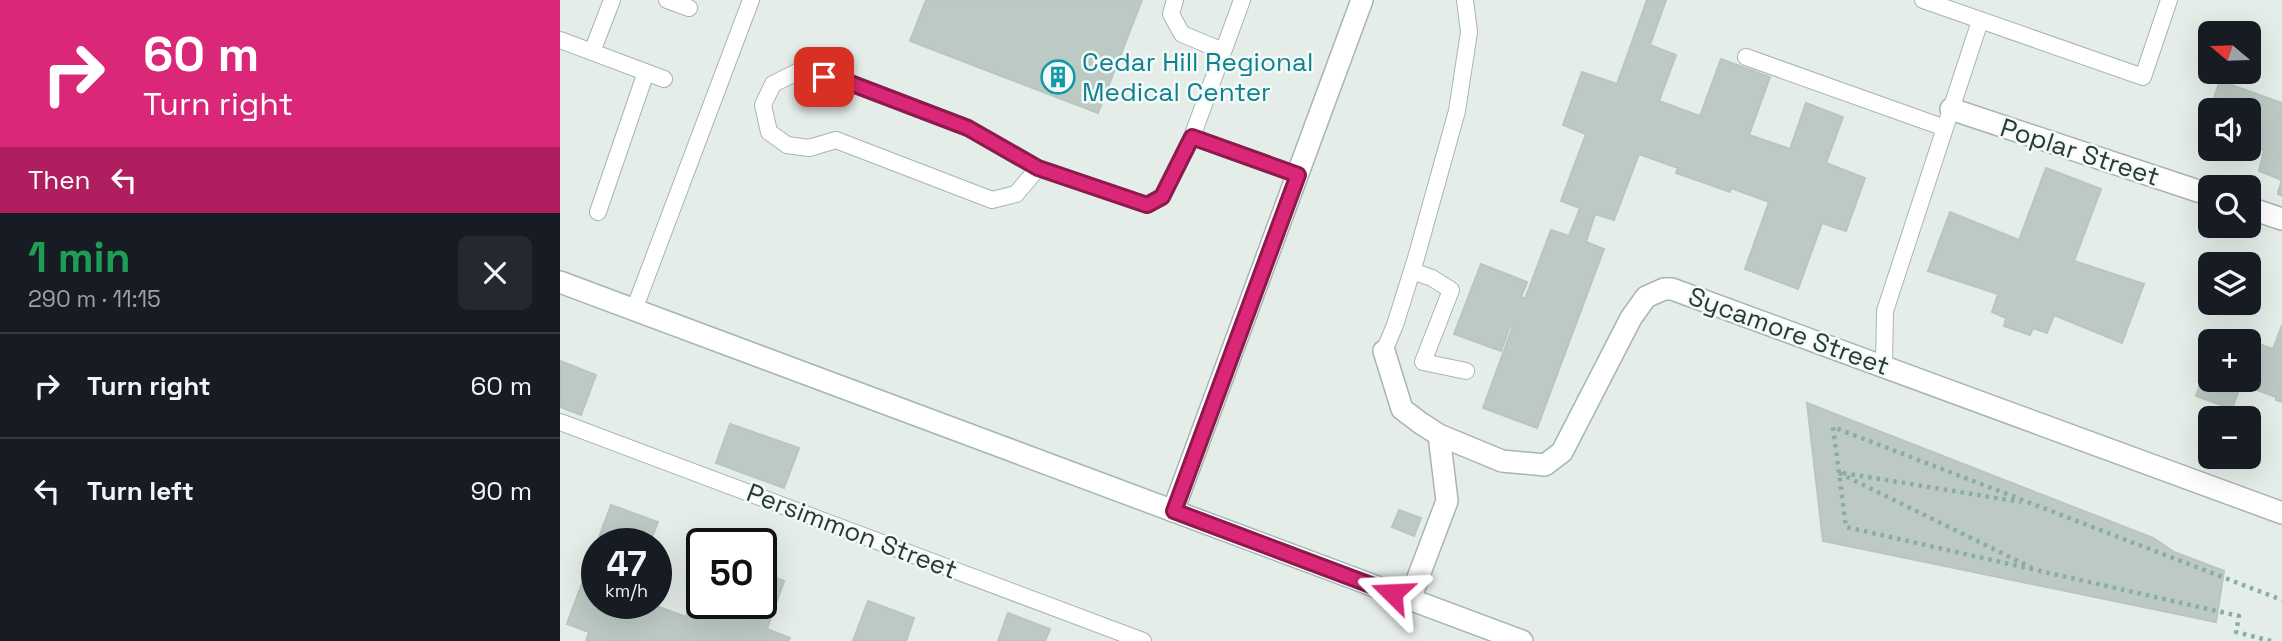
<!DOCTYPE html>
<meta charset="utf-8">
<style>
:root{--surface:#171b24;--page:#242831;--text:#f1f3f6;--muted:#9ea1a6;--line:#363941}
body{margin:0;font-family:"Space Grotesk",sans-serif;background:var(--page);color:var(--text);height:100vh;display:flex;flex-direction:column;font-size:26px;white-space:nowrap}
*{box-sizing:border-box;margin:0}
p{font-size:23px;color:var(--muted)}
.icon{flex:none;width:38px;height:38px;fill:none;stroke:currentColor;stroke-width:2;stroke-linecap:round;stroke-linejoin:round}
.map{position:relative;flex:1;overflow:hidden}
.sheet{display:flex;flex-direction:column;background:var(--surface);width:560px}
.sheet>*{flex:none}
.guide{background:#db2777;color:#fff;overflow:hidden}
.needle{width:46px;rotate:289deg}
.fabs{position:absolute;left:1638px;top:21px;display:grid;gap:14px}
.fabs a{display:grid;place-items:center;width:63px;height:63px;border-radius:10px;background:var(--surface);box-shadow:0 7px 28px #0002;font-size:35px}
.speed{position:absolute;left:21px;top:528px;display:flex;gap:14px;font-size:35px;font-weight:700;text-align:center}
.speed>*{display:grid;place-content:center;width:91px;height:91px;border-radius:50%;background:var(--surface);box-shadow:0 7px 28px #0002;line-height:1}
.speed small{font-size:18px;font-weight:400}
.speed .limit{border:4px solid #111;border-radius:10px;background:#fff;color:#111}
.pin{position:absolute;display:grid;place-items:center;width:60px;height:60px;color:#fff;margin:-30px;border-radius:14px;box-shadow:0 4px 10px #0006}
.me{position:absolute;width:77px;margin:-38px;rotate:291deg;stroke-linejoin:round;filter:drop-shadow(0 0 5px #0008)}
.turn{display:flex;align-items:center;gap:24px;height:147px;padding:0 28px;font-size:32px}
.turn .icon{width:91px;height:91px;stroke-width:2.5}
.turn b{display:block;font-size:49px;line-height:60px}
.then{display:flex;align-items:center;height:66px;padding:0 28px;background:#0003;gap:14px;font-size:26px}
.round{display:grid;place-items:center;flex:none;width:74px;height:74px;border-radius:10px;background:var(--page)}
.overview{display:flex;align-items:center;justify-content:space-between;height:119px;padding:0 28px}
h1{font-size:42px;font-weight:700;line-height:52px;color:#1e9e55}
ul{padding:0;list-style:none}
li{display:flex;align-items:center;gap:21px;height:105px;padding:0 28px;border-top:2px solid var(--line)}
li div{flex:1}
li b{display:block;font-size:26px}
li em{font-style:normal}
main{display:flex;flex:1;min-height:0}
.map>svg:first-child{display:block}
.building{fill:#bdcac4;stroke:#b8c6bf;stroke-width:2}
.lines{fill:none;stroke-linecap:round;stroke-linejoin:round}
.lane-casing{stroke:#a8b5af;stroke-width:18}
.street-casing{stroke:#a8b5af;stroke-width:24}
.secondary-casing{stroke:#a4b8b0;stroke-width:24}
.path{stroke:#88ae9f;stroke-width:4.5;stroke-dasharray:3.5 5;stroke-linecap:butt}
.lane{stroke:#fff;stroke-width:16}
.street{stroke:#fff;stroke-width:21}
.secondary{stroke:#fff;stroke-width:21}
.route-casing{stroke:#8e194d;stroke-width:18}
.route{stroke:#db2777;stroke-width:12}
.labels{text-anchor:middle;stroke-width:5;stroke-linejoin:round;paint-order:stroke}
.culture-label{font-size:26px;fill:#0d838f;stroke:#f5f9f7;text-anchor:start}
.street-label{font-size:26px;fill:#253d35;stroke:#f5f9f7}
</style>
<main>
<section class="sheet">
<div class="guide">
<div class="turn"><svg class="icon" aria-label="right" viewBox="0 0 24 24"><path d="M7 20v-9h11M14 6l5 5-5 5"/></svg><div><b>60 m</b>Turn right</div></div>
<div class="then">Then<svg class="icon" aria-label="left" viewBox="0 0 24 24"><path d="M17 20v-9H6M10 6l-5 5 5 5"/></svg></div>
</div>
<div class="overview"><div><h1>1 min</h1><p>290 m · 11:15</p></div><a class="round"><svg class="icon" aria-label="close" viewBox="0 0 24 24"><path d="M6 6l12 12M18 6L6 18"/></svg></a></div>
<ul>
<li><svg class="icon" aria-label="right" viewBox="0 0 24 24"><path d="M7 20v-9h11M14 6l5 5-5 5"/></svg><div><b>Turn right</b></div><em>60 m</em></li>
<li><svg class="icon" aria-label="left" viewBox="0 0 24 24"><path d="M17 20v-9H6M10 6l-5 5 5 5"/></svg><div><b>Turn left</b></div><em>90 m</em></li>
</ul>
</section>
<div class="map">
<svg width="1722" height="641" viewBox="0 0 1722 641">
<rect width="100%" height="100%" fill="#e5ede9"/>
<path class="building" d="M366,0H582L538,113L350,41Z
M1087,0H1106L1090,45L1116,55L1099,101L1140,116L1161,59L1210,77L1189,135L1230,149L1246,103L1283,117L1266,163L1305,178L1286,231L1262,223L1238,289L1185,269L1209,202L1171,188L1170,192L1116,173L1118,168L1079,154L1054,220L1035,214L1026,242L1044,249L977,428L923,408L953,326H950L941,351L894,334L921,264L967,282L961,297L965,299L991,230L1009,236L1020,208L1001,201L1026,134L1003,125L1022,72L1057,84Z
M1660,81L1722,103V196L1718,194V192L1722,180L1699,171L1704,150L1689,145V110H1650V131L1643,128Z
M1486,168L1541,189L1514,261L1584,284L1562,343L1494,315L1487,333L1473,328L1470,335L1444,326L1446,318L1432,312L1438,294L1368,271L1390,212L1459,240Z
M1722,325V402L1716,400V397L1681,384L1672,409L1636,396L1650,358V380H1689V341H1656L1660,331L1713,349Z
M0,361L36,375L21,415L0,407Z
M1247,403L1593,538L1614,552L1664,571L1656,622L1263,541Z
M170,424L239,448L224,488L156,463Z
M51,505L98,522L89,544H37V604H91L126,617L131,602L154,610L157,604H201V572L224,581L207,629L230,638L228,641H26L29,632L7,624Z
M839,510L861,518L854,536L832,527Z
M308,601L354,618L346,641H293Z
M448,613L490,629L485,641H438Z"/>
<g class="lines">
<defs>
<path id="lane" d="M107,0L129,8
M615,0L611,14L622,34L663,51
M1363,0L1583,77L1609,0
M0,40L104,79
M32,52L52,0
M1186,57L1385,128
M632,137L682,0
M478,168L456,194L432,200L276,140L249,148L227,145L209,132L203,105L213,84L239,71L290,83L408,128L478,168L587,205L602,196L632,137L738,175
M38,212L86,72
M852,271L872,278L891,290L863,362L906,371
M74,310L191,0
M824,351L835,325L856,258L897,111L909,32L905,0
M1324,366L1325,311L1420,21
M0,422L583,641"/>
<path id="street" d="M1391,109L1650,195
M1689,208L1722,219
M824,351L842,409L859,422L879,435L942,461L985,465L1002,452L1071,318L1086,297L1104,289H1112L1722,513
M613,511L802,0
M850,599L887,501L879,435"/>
<path id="secondary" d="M0,282L962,641"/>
</defs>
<use href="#lane" class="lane-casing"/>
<use href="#street" class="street-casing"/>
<use href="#secondary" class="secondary-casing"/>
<path class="path" d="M1279,473L1472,568
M1283,473L1461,502
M1711,641L1676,632L1679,616L1286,527L1273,427L1722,600"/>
<use href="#lane" class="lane"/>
<use href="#street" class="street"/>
<use href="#secondary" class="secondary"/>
</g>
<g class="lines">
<defs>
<path id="route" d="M264,77L290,83L408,128L478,168L587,205L602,197L632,137L738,175L614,511L832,593"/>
</defs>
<use href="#route" class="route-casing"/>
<use href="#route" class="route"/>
</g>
<defs>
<symbol id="building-ring" viewBox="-11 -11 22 22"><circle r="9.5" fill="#f5f9f7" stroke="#0f9aa8" stroke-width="1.5"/><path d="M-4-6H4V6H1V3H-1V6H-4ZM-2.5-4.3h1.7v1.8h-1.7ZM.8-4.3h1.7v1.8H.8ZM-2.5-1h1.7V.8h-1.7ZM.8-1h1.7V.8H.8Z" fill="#0f9aa8"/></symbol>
</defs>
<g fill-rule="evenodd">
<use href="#building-ring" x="479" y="58" width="38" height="38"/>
</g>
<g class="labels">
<g class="culture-label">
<text x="522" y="71">Cedar Hill Regional<tspan x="522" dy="30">Medical Center</tspan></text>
</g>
<g class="street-label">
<text transform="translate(1520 152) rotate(18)" y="9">Poplar Street</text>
<text transform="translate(1229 331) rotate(20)" y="9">Sycamore Street</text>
<text transform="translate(292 531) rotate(21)" y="9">Persimmon Street</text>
</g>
</g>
</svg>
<div class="fabs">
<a><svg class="needle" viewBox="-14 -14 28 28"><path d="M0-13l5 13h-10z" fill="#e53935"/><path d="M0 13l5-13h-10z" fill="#9ea1a6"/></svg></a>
<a><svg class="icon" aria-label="sound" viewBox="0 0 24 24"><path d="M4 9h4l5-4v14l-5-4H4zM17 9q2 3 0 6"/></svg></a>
<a><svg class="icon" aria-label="search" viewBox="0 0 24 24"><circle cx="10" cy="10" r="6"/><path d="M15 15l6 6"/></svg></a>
<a><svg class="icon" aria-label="layers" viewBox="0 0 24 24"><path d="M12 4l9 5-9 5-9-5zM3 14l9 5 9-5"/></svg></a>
<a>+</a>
<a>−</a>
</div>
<div class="speed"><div>47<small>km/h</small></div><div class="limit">50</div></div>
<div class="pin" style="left:264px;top:77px;background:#d93025"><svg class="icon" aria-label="arrive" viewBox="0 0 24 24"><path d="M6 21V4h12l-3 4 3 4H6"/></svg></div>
<svg class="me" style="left:832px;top:593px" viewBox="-20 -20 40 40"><path d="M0-17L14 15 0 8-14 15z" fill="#db2777" stroke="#fff" stroke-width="4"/></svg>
</div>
</main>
